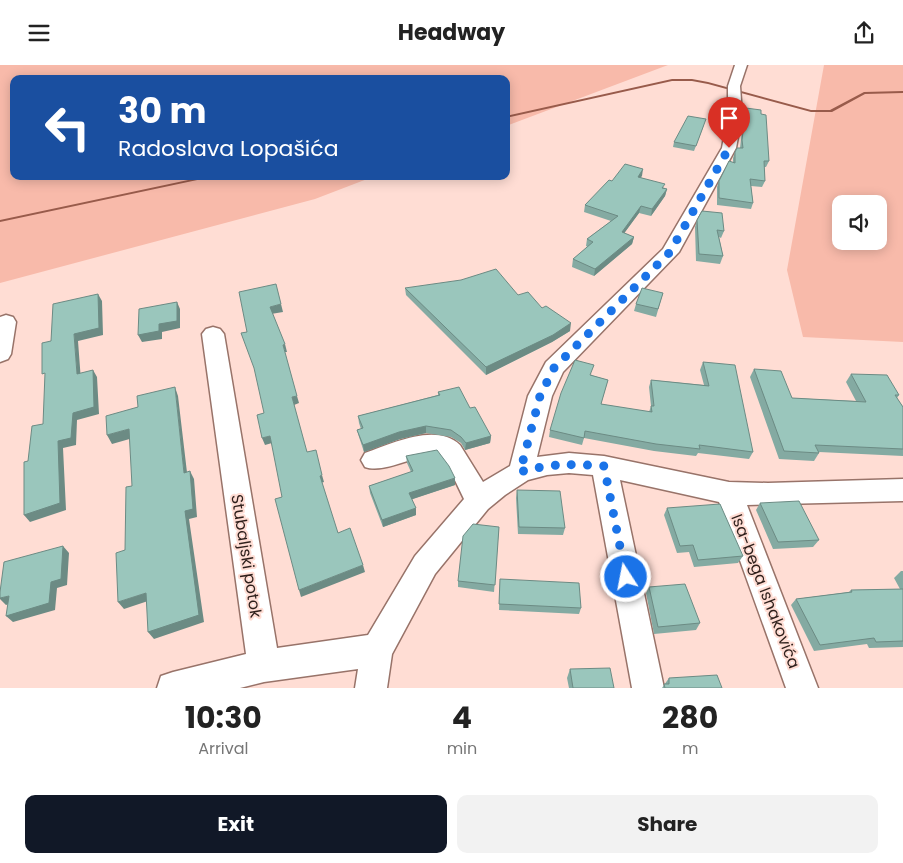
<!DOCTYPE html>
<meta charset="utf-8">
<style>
:root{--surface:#fff;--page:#f2f2f2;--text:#222;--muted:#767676;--accent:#111827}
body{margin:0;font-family:Poppins,sans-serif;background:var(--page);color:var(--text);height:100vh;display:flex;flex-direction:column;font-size:19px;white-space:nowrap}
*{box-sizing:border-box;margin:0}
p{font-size:16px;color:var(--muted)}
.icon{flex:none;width:28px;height:28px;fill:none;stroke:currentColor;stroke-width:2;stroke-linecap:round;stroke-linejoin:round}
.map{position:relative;height:623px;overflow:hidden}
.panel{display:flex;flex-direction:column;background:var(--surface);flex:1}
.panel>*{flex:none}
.guide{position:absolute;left:10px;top:10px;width:500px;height:105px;border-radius:10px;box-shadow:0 2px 12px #0003;background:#1a4fa0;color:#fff;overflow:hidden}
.fabs{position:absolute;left:832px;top:130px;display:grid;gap:10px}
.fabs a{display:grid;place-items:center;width:55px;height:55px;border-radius:10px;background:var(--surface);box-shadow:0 2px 12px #0003;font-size:25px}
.pin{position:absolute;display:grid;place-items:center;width:42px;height:42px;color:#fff;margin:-51px -21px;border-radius:50% 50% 50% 0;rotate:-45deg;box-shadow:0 0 5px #0007}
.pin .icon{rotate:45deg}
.me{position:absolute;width:55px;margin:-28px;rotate:349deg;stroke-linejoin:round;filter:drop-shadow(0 0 4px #0008)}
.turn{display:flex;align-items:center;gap:18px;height:105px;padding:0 25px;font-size:22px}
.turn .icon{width:65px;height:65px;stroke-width:2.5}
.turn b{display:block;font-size:35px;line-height:42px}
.eta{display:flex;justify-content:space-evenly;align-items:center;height:85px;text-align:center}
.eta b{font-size:30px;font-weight:700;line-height:35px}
.button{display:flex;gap:10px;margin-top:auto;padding:10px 25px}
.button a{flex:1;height:58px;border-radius:10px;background:var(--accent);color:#fff;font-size:20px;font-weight:700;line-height:58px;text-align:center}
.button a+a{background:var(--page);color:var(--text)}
header{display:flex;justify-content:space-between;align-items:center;height:65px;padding:0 25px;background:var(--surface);font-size:22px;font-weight:700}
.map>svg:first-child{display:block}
.green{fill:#f8baaa;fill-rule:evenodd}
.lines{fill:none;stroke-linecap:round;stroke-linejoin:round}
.stream{fill:#985b4b;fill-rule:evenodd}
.minor-casing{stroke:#987369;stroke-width:3}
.minor{fill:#fff;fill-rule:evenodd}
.wall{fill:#84aaa2}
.shaded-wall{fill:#6c8b84}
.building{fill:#9ac6bc;stroke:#6c8b84}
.route{stroke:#1a73e8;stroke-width:9;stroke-dasharray:0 16.2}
.labels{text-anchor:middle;stroke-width:4;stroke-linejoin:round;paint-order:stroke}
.near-street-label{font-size:16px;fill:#2e1f1b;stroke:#ffddd4}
</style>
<header><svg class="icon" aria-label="menu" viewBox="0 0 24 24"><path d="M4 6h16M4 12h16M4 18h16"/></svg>Headway<svg class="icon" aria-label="share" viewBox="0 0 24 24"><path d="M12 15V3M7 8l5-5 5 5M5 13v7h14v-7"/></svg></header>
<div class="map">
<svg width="903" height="623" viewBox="0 0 903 623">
<rect width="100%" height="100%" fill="#ffddd4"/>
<path class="green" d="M0,0H668L506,61V14H14V111H375L315,134L0,218Z
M824,0H903V277L803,272L787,205ZM841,139H879V176H841Z"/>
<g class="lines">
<path class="stream" d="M672,14H692L708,17L811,45H830L864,27L903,26V28L865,29L832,47H811L708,19L692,16H672L506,53V51Z
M207,111H216L0,157V155Z"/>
<defs>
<path id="minor" d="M735,0H747L740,21L742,50L736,83L679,187L563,307L552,331L537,392L569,388L604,391L729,417L768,418L903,414V436L747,440L818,623H786L719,437L620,415L664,623H632L593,410L569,408L547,410L528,415L505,430L488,444L435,509L392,589L387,623H355L358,604L264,617L240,623H157L161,611L173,607L246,589L202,269L206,264L213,262L220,264L224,269L277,583L368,570L415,491L464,434L451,407L438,390C415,389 385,409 365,402L361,395L365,388C391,379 436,357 460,380L483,417L510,401L528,331L546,297L663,184L722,83L728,50V21Z
M6,250L13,252L16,257L11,289L8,294L0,297V252Z"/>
</defs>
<use href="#minor" class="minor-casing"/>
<use href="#minor" class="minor"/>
</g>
<path class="wall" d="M746,43L761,49L769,96L766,102H764L765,116L762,122L751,121L753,138L751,144L717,140V122L719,116L733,97V93L735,87L740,83L744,48Z
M704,60L694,86L673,82L674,77Z
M643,104L640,112L667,124L665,131L651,151L639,148L624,168L634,172L632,179L594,211L572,202L573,194L588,182L586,181L587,174L611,156L584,147L585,140L612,116Z
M697,155L724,166L721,173L719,172L723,191L720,199L696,196L695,162Z
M405,223L518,230L542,243L570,266L552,277L486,310L406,230Z
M663,228L656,252L634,246L636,239Z
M703,297L753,387L749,394L698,388L696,391L654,386L584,373L582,380L549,372L550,365L592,308L591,310L608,315L601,339L649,347L651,341L649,322L651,315L704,320L700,305Z
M754,304L792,333L856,336L846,317L851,309L899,330L897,333L903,342V391L819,387V388L814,396L779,394L750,312Z
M438,327L470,343L491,371L490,378L465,385L461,378L451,372L426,368L400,374L364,387L359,372L357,365L361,364L359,358L358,351L438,330Z
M406,391L455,420L412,434L416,450L383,462L370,428L369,421L411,407L407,398Z
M517,425L565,463L563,470L518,469L516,433Z
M760,438L819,475L813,482L773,484L756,445Z
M667,443L743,491L738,498L694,502L689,487L677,488L664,450Z
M499,462L494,527L458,522V516Z
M901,506H903V582L869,583L867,579L814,586L791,540L796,534L849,527L851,525L900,524L894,513Z
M500,514L581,543L579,549L499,545Z
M649,522L700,558L696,565L654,569L646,528Z
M570,604L614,623H569L567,613Z
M669,613L722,623H662Z"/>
<path class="shaded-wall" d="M643,104L642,111L636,118L638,112Z
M667,124L665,131L651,151L652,144Z
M641,141L639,148L620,174L622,167Z
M634,172L632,179L594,211L595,204Z
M98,229L102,236L103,270L78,276L81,316L77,309L74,269Z
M177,237L180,244V263L162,267V274L142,277L138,270L159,259Z
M281,239L283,247L271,249L270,242Z
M571,258L570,266L552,277L486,310V302Z
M285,279L287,287H285L283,280Z
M93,305L97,312L99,349L77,355L76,380L63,383L66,445L30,457L24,450L58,376Z
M175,322L178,331L188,416L184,408Z
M297,331L299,338L294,340L292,332Z
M426,361V368L400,374L364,387L363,380L399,367Z
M129,364L133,373L112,379L107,370Z
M270,371L272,378L265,380L262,373Z
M491,371L490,378L465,385L466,378Z
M190,406L194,414L197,452L189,454L204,557L154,574L148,567L185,446Z
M322,410L324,417L321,418L320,411Z
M455,413V420L410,435L409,428Z
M416,443V450L383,462L382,455Z
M63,481L69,488L67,520L57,523L55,545L13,557L6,551L51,517Z
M363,500L365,507L301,532L299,525Z
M146,528L151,535L124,544L118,537Z
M9,531L15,537L6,540L0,534V533Z"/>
<path class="building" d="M746,43L761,45V49L766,50L769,96H764L765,116L750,114L753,138L719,133V116L729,96L735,98V87L737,83H743L742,75Z
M688,51L706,54L696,81L674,77Z
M625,99L643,104L638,112L665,119L662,123L667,124L652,144L641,141L622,167L634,172L595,204L573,194L593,177L587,174L618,151L585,140L609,115L612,116Z
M702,146L722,148L724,166L717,165L723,191L699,189L697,155Z
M496,204L518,230L528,227L542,243L546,241L571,258L553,270L486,302L405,223L461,215Z
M276,219L281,239L270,242L285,279L283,280L297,331L292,332L307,387L316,385L322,410L320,411L338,468L350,463L363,500L299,525L275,434L282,432L270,371L262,373L257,350L264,348L254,303L241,268L247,267L239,227Z
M642,223L663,228L658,244L636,239Z
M98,229L99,263L74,269L77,309L93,305L94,342L73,348L71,373L58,376L60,438L24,450V397L28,396L32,361L43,359L45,308L42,309V278L51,276L53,239Z
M177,237V256L159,259V266L138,270L139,244Z
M575,295L594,300L590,310L608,315L601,339L652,347L651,341H654L651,315L709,321L703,297L735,300L753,387L699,380L700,384L656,379L585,366L584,373L550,365L561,328Z
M754,304L781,306L792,333L866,337L851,309L887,310L899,330H895L903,342V384L815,380L819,388L784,386Z
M175,322L184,408L190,406L193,444L185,446L199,550L148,567L146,528L118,537L116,488L125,485L126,422L132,421L129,364L107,370L106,351L138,342L137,331Z
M459,322L470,343L475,342L491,371L466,378L461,372L451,365L426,361L399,367L363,380L357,365L363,363L358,351L440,330L438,327Z
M437,385L449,401L455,413L409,428L416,443L382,455L369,421L413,406L406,391Z
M517,425L560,426L565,463L519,462Z
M799,436L819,475L778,477L760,438Z
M720,439L743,491L698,495L693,480L680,481L667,443Z
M473,459L499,462L495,520L458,516L463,471Z
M63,481L61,514L51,517L49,538L6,551L9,531L0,533V527L4,497Z
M500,514L579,518L581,543L499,539Z
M685,519L700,558L658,562L649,522Z
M903,524V576L876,577L874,573L820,580L796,534L852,527L851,525Z
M610,603L614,623H573L570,604Z
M717,610L722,623H665L664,619H669V613Z"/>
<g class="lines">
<path class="route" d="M626,512L604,401C571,399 552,398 520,407L540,331L554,303L670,187L729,83"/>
</g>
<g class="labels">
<g class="near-street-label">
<text transform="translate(247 491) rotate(81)" y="6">Stubaljski potok</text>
<text transform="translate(766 526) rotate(69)" y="6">Isa-bega Ishakovića</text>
</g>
</g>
</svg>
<div class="fabs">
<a><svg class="icon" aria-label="sound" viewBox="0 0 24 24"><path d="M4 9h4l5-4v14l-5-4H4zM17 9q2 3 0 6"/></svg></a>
</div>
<div class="pin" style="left:729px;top:83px;background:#d93025"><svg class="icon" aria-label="arrive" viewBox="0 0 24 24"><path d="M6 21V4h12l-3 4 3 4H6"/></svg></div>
<svg class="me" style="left:626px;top:512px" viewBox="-20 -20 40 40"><circle r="17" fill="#1a73e8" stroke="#fff" stroke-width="3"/><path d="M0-11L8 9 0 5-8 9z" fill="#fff"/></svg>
<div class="guide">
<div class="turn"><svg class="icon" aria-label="left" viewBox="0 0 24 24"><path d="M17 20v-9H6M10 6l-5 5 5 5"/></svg><div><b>30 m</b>Radoslava Lopašića</div></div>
</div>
</div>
<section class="panel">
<div class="eta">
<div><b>10:30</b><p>Arrival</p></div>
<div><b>4</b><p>min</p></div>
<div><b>280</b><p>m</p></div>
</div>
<div class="button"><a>Exit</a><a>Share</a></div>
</section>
